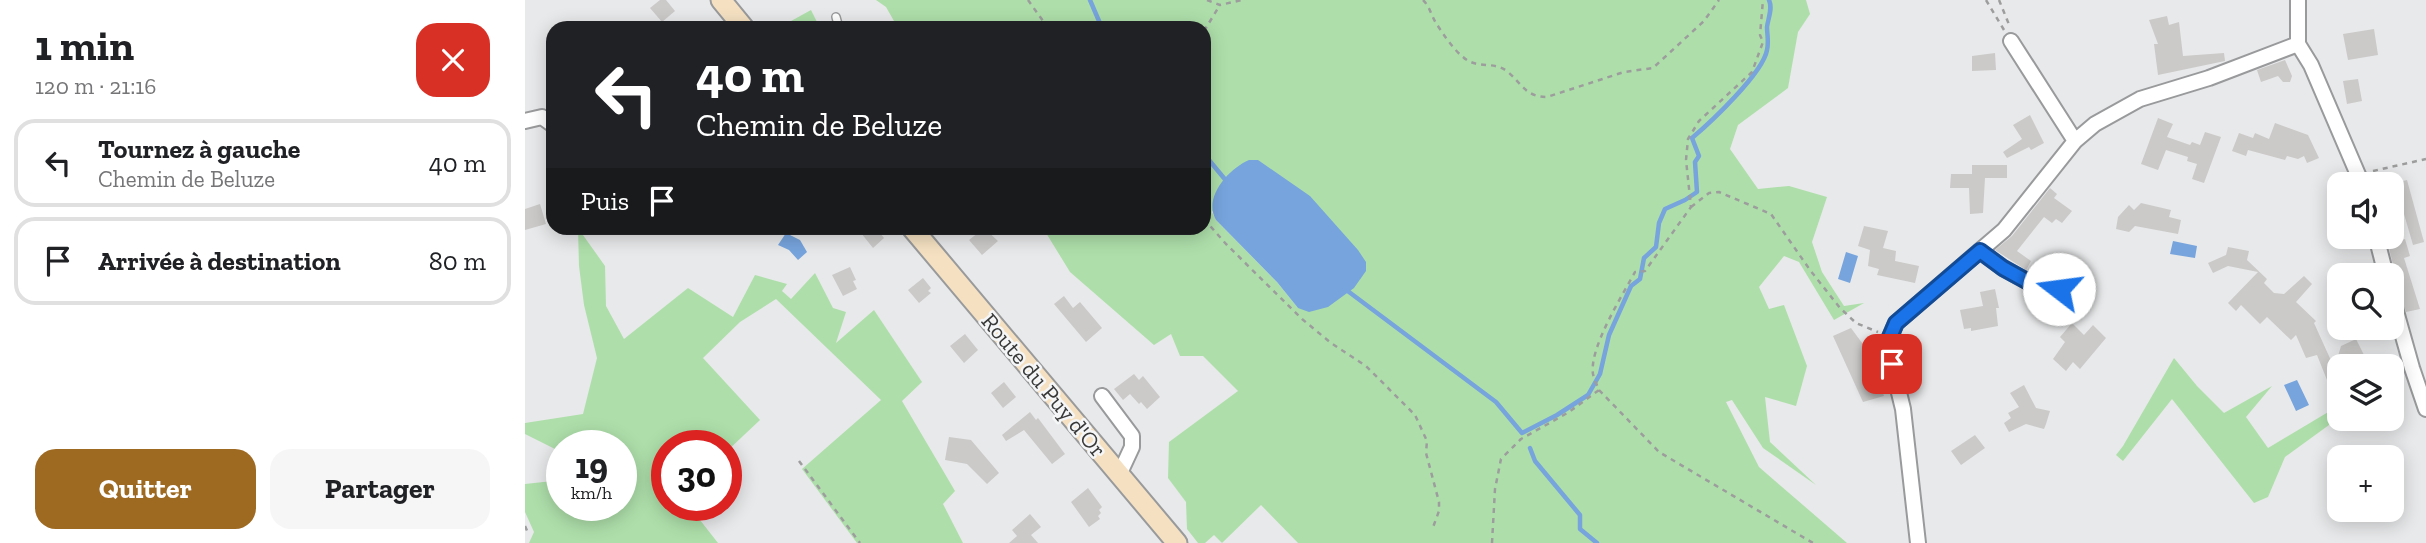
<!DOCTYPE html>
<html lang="fr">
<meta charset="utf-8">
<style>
:root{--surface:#fff;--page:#f6f6f6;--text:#202124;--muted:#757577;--line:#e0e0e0;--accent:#9e6921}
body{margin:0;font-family:"Zilla Slab",serif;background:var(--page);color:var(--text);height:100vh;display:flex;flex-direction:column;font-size:26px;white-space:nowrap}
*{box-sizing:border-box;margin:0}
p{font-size:23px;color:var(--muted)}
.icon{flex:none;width:38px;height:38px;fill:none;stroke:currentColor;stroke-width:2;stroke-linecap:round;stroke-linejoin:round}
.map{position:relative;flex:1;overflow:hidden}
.sheet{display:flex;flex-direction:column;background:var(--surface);width:525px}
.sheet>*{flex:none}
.top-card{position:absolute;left:21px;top:21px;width:665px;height:214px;border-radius:21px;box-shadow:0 4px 18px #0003;background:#202124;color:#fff;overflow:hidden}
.fabs{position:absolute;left:1802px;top:172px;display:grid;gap:14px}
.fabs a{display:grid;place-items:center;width:77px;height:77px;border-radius:14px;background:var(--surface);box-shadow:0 4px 18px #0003;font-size:35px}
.speed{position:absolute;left:21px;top:430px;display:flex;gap:14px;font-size:35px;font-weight:700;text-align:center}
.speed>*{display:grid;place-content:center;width:91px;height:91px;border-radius:50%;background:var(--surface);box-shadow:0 4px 18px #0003;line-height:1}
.speed small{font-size:18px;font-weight:400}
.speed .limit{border:10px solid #d22;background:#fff;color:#111}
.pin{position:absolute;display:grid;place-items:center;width:60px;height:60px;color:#fff;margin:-30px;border-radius:14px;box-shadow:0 4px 10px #0006}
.me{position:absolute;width:77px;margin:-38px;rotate:285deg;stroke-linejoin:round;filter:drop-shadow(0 0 5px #0008)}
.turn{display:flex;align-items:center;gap:24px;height:147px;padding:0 35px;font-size:32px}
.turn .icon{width:91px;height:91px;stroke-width:2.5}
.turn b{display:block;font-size:49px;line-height:60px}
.then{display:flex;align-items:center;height:66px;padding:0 35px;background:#0003;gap:14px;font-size:26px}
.round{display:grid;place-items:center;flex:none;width:74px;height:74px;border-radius:21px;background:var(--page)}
.head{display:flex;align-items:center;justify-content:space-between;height:119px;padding:0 35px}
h1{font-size:42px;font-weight:700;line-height:52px}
.primary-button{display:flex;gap:14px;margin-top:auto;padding:14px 35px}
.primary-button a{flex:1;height:80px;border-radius:21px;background:var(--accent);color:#fff;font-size:28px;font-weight:700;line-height:80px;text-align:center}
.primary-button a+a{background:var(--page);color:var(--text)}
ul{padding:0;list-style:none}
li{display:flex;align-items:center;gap:21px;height:88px;margin:0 14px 10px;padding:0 21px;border:4px solid var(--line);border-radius:21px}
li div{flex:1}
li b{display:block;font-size:26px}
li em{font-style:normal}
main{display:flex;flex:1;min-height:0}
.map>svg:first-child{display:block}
.green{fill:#aedfaa;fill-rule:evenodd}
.water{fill:#77a4dd}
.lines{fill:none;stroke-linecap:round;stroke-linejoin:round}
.stream{stroke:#77a4dd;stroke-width:4.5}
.building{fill:#cbcac9}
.lane-casing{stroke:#999a9c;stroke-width:10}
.street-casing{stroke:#999a9c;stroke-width:18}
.secondary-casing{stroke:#999a9c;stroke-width:23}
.path{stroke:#9d9d9e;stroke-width:2.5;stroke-dasharray:5 5;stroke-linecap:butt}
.lane{stroke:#fff;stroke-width:7}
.street{stroke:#fff;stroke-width:14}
.secondary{stroke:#f5e1c2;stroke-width:19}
.route-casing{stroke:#114b97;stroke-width:18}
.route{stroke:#1a73e8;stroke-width:12}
.labels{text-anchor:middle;stroke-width:5;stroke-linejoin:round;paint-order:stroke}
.street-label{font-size:23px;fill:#393939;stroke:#f5f6f7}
</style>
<main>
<section class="sheet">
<div class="head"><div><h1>1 min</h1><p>120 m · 21:16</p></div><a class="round" style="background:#d93025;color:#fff"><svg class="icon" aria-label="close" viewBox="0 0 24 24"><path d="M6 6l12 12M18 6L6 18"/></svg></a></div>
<ul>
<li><svg class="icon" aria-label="left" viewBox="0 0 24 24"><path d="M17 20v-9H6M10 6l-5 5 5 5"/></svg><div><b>Tournez à gauche</b><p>Chemin de Beluze</p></div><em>40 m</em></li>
<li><svg class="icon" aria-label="arrive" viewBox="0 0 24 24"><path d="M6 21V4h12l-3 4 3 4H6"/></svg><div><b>Arrivée à destination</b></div><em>80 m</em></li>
</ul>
<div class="primary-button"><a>Quitter</a><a>Partager</a></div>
</section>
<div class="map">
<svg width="1901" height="543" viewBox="0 0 1901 543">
<rect width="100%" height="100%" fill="#e8e9ea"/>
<path class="green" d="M351,0H1281L1285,14L1273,32L1263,88L1213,125L1205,149L1233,189L1264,186L1302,197L1287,242L1297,272L1319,306L1339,303L1309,320L1274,262L1259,256L1234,287L1244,309L1259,305L1282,366L1271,406L1240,397L1245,442L1291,485L1238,448L1207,400L1201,402L1234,467L1322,543H773L736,505L697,543L689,535L680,543H673L662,529L661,502L643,478L644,442L713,391L678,356H655L646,334L629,345L545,272L518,228H679V28H373L361,7ZM733,160L773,308L752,282L691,220L687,212Z
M286,10L295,28H258L257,26Z
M53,228L80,266L81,306L99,339L163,288L208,317L230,275L262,284L257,291L266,299L290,273L308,308L321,312L311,343L349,310L397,382L377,401L430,491L418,504L438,543H332L277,469L356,400L251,299L215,322L178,358L235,420L201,452V446H142V506H164L193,543H4L9,532L0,512V484L37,480V506H96V446H37V459L32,450L0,434V423L58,414L72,358L59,305L54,266Z
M1649,358L1672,386L1699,413L1747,386L1721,417L1743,448L1815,405V417L1760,457L1743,497L1729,503L1647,399L1598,461L1591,455L1598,446Z"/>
<path class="water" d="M724,160H733L785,196L833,250L841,262V271L829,288L803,307L784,312L773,308L752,282L691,220C678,198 703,169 724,160Z
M261,233L275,240L282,252L273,260L264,250L253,245Z
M1648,241L1672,246L1670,258L1645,254Z
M1321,252L1333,256L1325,283L1313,279Z
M1772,380L1784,405L1771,411L1759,385Z"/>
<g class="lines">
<path class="stream" d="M565,0L577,28
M679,154L703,183
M820,289L971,402L997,433L1032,415L1063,395L1075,374L1084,335L1106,286L1115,279L1119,258L1131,247L1134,223L1140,209L1160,200L1172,192L1170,162L1174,156L1167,138C1186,122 1238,73 1242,50C1244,42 1242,34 1242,27C1243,18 1248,9 1244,0
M1005,448L1010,461L1055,515V529L1072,543"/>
</g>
<path class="building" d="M135,0H141L150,11L137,22L125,8Z
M1642,16L1644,25L1654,22L1658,56L1699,53L1700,61L1633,75L1629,44H1633L1624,20Z
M1849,29L1853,55L1823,60L1818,34Z
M1470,53L1471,70L1447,71V56Z
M1760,60L1767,76L1765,82H1758L1753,76L1736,82L1732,70Z
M1833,79L1837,101L1822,104L1818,81Z
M1505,115L1519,143L1506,150L1504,147L1482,158L1478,152L1497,139L1488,125Z
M1633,118L1648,124L1642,137L1665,145L1667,142L1675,145L1680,132L1696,137L1679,183L1667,179L1672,164L1662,161L1663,157L1641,150L1633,170L1616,164Z
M1750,123L1783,135L1794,158L1782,163L1779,156L1773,159L1762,156L1760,160L1723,150L1721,156L1707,151L1714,133L1728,138L1730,133L1744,139Z
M1447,165H1482V178H1460L1458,213L1445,214L1444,188H1425L1426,174H1447Z
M1882,180L1899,242L1888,245L1870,183Z
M1525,188L1532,194L1529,198L1547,211L1537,223L1531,219L1527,223L1519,217L1492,251L1506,261L1501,270L1470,250L1487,236Z
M1616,203L1646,210L1644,217L1656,220L1653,234L1610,226L1604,232L1591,229L1593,217L1604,205L1609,210Z
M15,204L21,224L0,230V209Z
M1339,226L1363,231L1358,248L1371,251L1370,261L1394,266L1390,283L1352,275L1354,269L1343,266L1345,250L1333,246Z
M332,228H351L359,238L348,248Z
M459,228L473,241L457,255L444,240Z
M1880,239L1885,256L1879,258L1895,309L1881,312L1869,279L1870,273L1863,244Z
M1703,247L1724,251L1722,260L1742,279L1739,283L1749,293L1759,294L1779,276L1787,284L1771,302L1791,321L1789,323L1813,376L1802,380L1792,355L1781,358L1771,335L1766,340L1742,317L1735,324L1716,305L1711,311L1703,303L1733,272L1703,266L1688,273L1683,263L1701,255Z
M325,267L331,280L328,281L332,289L318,296L307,275Z
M398,278L406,288L403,291L406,293L394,303L383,290Z
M1470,289L1474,308H1471L1473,326L1446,331V328L1439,329L1435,310L1458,306L1455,292Z
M539,296L548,308L555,302L577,328L561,342L529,304Z
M1547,323L1559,335L1568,325L1581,338L1555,369L1548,362L1541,371L1528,359L1540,342L1535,337Z
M1326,328L1343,351L1359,396L1338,402L1308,336Z
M440,334L453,350L439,363L425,346Z
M1831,339L1840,357L1821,366H1810L1816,346Z
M609,374L614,380L618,376L635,397L622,409L616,402L614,404L605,394L598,400L589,389Z
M479,382L491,397L478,408L466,393Z
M1499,385L1511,408L1525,411L1521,424L1519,429L1501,424L1484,432L1479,423L1486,418L1483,413L1494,407L1485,393Z
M505,412L511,420L513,418L540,454L527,464L499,430L481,441L477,435Z
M1450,435L1460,448L1436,465L1426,451Z
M424,437L446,440L474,473L462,484L442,464L420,460Z
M563,488L577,507L574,510L576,513L573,516L575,519L564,527L546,502Z
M505,514L516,527L506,535L513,543H484L492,536L487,530Z"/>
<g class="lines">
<defs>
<path id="lane" d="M311,17L314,28"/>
<path id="street" d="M1773,0V44L1786,65L1837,184
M1486,41L1550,141
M0,121L17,117L28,125
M1851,236L1861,275
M1455,251L1478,268L1518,290L1549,288
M1867,297L1887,368L1901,409
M577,396L607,436V447L594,475
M1393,543L1378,409L1367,364L1365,337L1371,323L1479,230L1550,141L1570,124L1615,99L1684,78L1773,44"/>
<path id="secondary" d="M196,0L219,28
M387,228L652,543"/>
</defs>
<use href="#lane" class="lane-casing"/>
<use href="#street" class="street-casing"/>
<use href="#secondary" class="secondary-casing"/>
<path class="path" d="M503,0L523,28
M682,0L695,5L717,0
M898,0C905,7 906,15 911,23C918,34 928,49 938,57C952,70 969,60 983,72C997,84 1001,97 1022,97L1099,72L1128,68L1179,21L1194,0
M1461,0L1479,30
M1474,0L1485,27
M679,31L695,5
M1848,171L1901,159
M1166,207L1184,193L1194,192L1246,214L1285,270L1315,308L1331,323L1353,332
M679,219L701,244L777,319L806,343L841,366L890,415L902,441L901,453L914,502V511L907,530
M1074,390L1134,452L1288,543
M274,461L335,543
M0,526L3,533
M967,543L970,489L976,459L996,439L1044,412L1074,390C1072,385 1069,379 1068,374C1064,348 1097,296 1110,272L1120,271L1166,207L1161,160L1163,139L1174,121L1227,72L1238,42L1235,35L1238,0"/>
<use href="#lane" class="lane"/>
<use href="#street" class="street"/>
<use href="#secondary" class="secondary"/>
</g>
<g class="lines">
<defs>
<path id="route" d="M1367,364L1365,337L1371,323L1455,251L1478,268L1518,290L1534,289"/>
</defs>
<use href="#route" class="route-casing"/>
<use href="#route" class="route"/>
</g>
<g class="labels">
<g class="street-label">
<text transform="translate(519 385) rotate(50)" y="8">Route du Puy d'Or</text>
</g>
</g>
</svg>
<div class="fabs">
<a><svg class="icon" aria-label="sound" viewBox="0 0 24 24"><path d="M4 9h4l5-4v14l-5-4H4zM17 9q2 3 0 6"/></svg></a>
<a><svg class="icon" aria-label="search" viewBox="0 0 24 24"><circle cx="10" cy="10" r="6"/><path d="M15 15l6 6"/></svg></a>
<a><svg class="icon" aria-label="layers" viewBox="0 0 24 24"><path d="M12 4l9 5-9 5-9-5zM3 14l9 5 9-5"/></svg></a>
<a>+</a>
</div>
<div class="speed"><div>19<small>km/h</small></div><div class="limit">30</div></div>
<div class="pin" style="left:1367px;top:364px;background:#d93025"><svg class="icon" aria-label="arrive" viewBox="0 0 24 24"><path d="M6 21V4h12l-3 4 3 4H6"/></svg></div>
<svg class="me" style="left:1534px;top:289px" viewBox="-20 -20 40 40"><circle r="19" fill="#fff"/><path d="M0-13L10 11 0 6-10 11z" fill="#1a73e8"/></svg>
<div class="top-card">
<div class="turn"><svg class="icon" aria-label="left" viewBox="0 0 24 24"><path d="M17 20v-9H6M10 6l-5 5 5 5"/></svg><div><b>40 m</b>Chemin de Beluze</div></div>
<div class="then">Puis<svg class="icon" aria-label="arrive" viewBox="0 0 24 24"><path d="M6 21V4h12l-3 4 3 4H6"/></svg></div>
</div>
</div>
</main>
